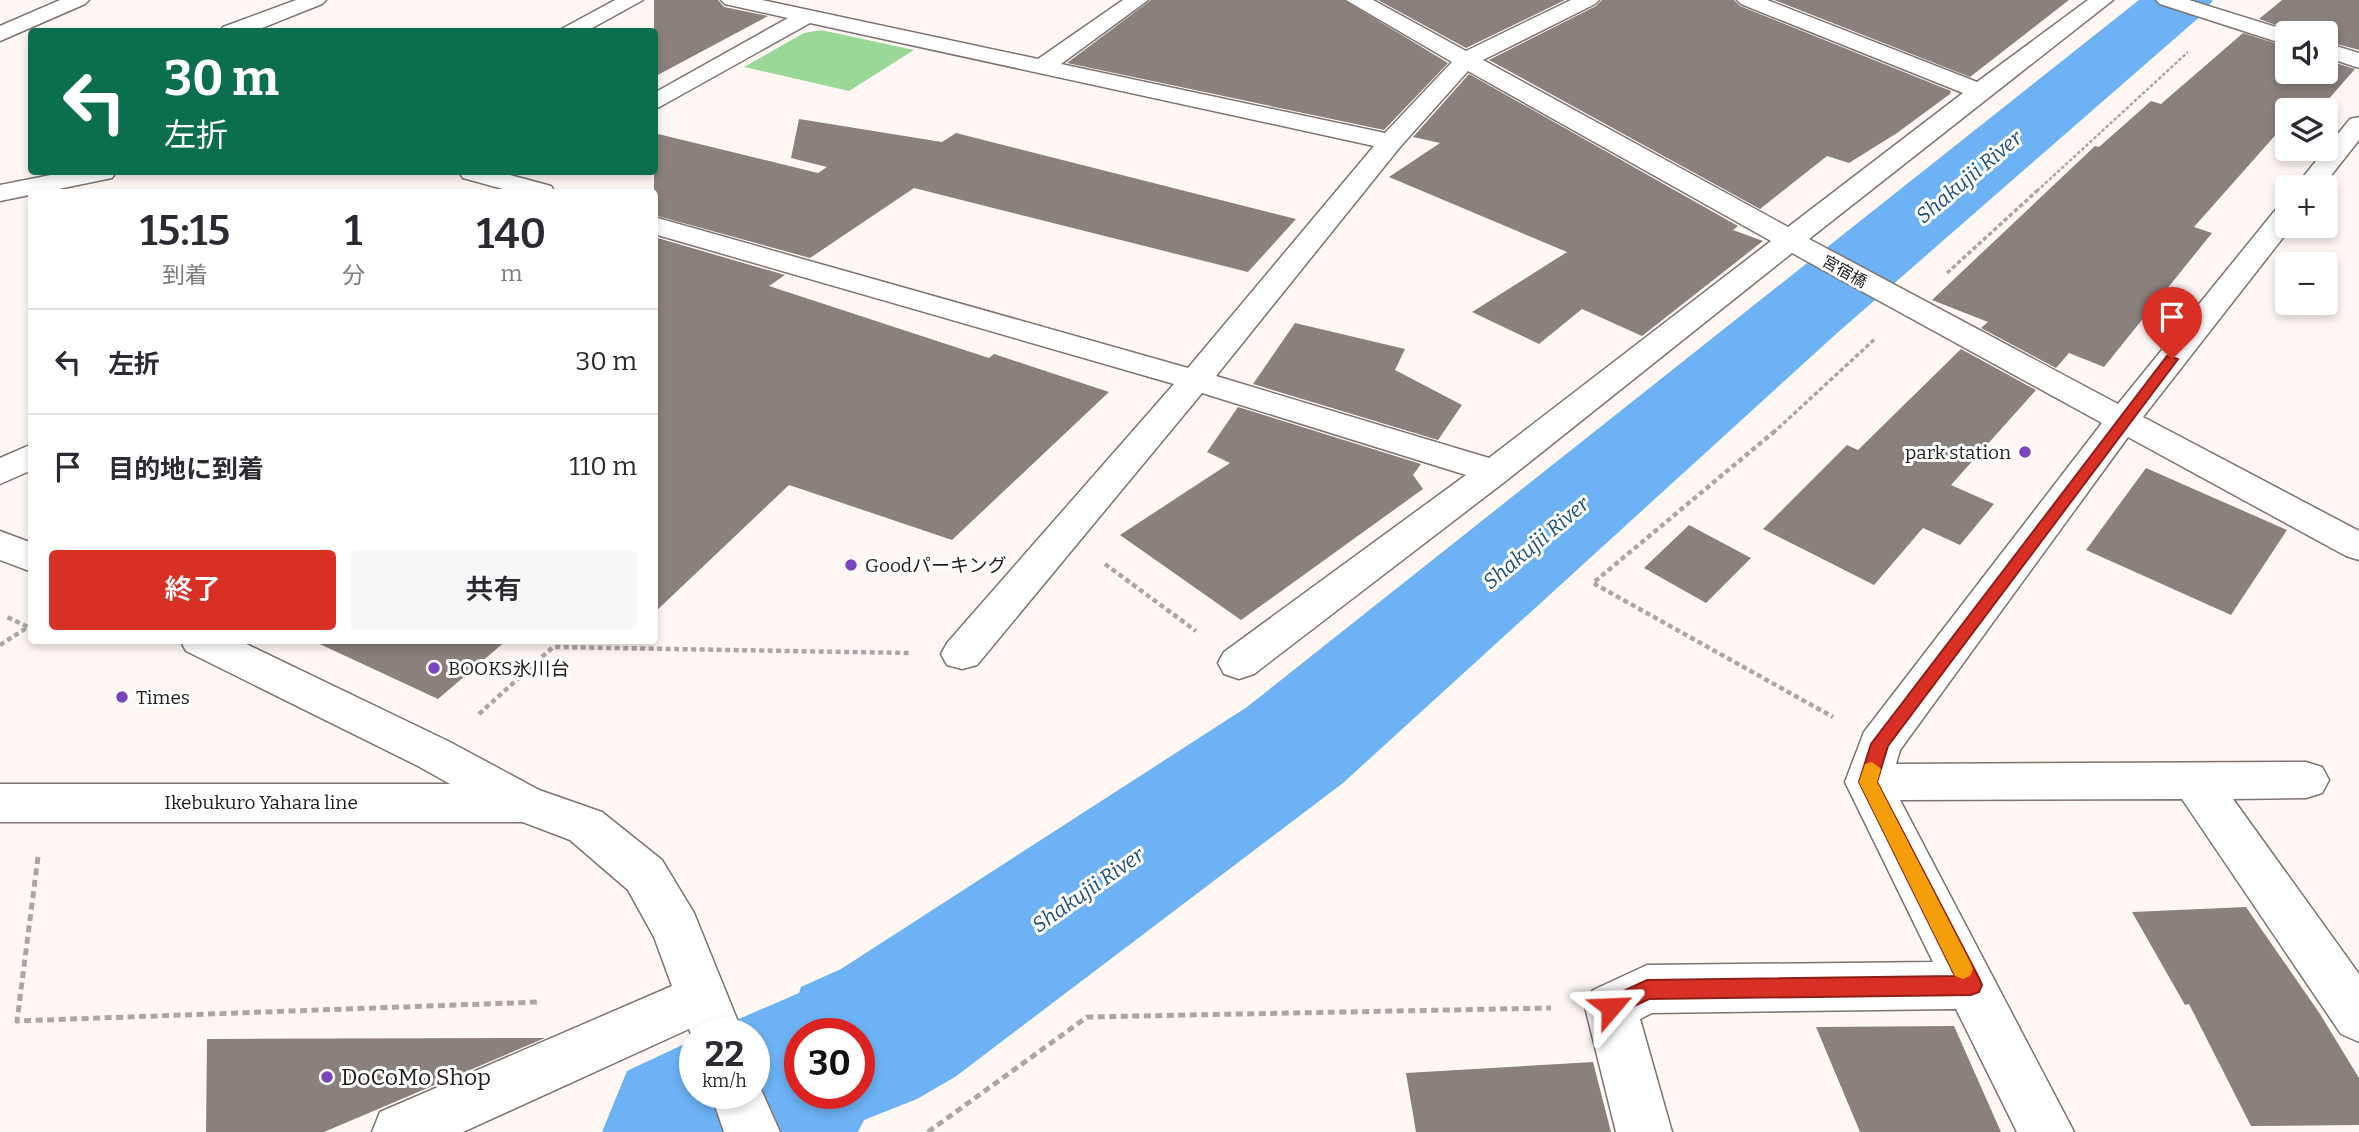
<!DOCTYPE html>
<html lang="ja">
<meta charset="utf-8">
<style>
:root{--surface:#fff;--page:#f7f7f7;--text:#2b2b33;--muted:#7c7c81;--line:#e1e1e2;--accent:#d93025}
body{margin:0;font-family:Bitter,"Noto Sans JP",serif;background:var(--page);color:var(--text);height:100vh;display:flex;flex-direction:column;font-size:26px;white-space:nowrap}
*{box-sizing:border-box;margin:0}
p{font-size:23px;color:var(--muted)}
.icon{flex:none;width:38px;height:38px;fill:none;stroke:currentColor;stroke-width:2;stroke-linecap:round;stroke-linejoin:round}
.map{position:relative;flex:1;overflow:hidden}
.sheet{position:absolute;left:28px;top:189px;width:630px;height:455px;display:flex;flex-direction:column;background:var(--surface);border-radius:7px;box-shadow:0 4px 10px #0003}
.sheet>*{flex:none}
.banner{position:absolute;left:28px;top:28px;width:630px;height:147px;border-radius:7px;box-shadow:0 4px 10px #0003;background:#0b6e4f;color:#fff;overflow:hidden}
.tools{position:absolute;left:2275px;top:21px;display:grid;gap:14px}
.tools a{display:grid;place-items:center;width:63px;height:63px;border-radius:7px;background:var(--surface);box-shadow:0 4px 10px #0003;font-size:35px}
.speed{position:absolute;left:679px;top:1018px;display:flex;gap:14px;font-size:35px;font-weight:700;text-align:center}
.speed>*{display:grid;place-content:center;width:91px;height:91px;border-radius:50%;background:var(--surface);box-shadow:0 4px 10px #0003;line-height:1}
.speed small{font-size:18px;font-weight:400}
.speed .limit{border:10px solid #d22;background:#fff;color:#111}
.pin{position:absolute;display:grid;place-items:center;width:60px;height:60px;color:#fff;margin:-72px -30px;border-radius:50% 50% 50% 0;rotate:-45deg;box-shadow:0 0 7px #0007}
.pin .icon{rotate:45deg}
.me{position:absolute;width:77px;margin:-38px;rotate:64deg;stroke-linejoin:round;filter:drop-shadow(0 0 5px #0008)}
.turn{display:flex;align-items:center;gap:24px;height:147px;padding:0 21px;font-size:32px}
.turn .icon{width:91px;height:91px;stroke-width:2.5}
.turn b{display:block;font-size:49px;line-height:60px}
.eta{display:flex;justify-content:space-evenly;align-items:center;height:119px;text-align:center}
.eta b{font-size:42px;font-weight:600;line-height:49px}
.button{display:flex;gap:14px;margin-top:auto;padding:14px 21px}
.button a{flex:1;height:80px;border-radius:7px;background:var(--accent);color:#fff;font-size:28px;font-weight:600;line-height:80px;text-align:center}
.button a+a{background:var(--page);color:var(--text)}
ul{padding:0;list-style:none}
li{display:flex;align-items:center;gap:21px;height:105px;padding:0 21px;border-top:2px solid var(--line)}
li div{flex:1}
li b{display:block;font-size:26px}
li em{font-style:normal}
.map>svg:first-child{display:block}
.green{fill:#99d897}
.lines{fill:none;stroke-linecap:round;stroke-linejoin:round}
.river{fill:#6cb2f4;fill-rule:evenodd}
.building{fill:#8a807c}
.minor-casing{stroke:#7d736f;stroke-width:3}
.major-casing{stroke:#7d736f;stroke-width:3}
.path-far3{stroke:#aca6a3;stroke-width:2.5;stroke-dasharray:3.5 2;stroke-linecap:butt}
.path-far2{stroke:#aca6a3;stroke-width:3.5;stroke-dasharray:4.5 2.5;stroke-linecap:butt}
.path-far1{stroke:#aca6a3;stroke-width:4.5;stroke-dasharray:5 3.5;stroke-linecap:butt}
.path{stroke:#aca6a3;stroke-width:5;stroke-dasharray:7 4.5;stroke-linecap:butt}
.minor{fill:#fff;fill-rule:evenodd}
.major{fill:#fff;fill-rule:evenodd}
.route{fill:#d93025;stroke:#8d1f18;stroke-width:2}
.slow{fill:#f59e0b}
.poi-dot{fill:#7845bd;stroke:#fff;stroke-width:2.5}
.labels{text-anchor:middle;stroke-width:6;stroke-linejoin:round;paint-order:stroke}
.far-street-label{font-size:16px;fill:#201c1a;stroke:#fff}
.poi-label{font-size:19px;fill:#201c1a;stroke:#fff;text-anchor:start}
.street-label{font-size:19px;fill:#201c1a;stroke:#fff}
.water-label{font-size:21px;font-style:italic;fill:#1d4f7a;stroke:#fff}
.near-poi-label{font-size:23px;fill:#201c1a;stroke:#fff;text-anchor:start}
</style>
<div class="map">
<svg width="2359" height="1132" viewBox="0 0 2359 1132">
<rect width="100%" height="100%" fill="#fef7f4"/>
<path class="green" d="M821,30L914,50L849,91L744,67L804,33Z"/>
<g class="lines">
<path class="river" d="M2139,0H2213L2203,14L1836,334L1343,783L955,1077L917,1099L864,1120L858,1132H602L627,1071L695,1039V1094H754V1034H704L799,993L801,987L841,969L1247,707ZM800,1034H859V1094H800Z"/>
</g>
<path class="building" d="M654,0H718L724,7L768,16L654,77Z
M1151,0H1344L1448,63L1384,130L1067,63Z
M1378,0H1565L1466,48Z
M1602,0H1734L1740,6L1951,91L1950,94L1897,133L1849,163L1827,156L1760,209L1489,60L1596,6Z
M1774,0H2069L1970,77Z
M2282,0H2359V50L2326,41V33H2298L2259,19Z
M2243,33L2287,47V72H2326V60L2355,69L2319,110H2287V122L2194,227L2212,233L2104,367L2069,353L2056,368L1981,328L1988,322L1932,300L2095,146L2099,147L2151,101L2161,104Z
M1469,74L1738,226L1733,230L1763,241L1642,336L1582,309L1539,344L1472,312L1567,252L1389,177L1440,143L1413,137Z
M799,119L942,142L956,133L1296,219L1248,272L914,188L810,258L654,215V133L818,173L827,167L791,158Z
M654,237L785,275L769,286L989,358L994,354L1109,392L952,540L789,485L654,613Z
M1295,323L1405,349L1395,370L1462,405L1438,440L1253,384Z
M1961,349L2036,390L1951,485L1994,504L1960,545L1923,528L1874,585L1763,529L1847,445L1858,450Z
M1238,407L1421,464L1413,475L1423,489L1241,620L1120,535L1230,463L1207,452Z
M2146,468L2287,530L2231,615L2086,550Z
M1689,525L1751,558L1706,603L1644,568Z
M311,640H507L438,699Z
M2246,907L2320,1014L2359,1078V1125L2251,1126L2189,1004L2185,1005L2132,912Z
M1954,1026L2001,1132H1860L1816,1027Z
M545,1038L324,1132H206L207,1039Z
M1593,1062L1611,1132H1416L1406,1073Z"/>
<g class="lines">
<defs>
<path id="minor" d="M60,0H89L85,4L0,41V26Z
M296,0H326L322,4L252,32H220L223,27Z
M615,0H643L585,32H556Z
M721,0H762L1038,59L1123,0H1148L1061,64L1385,133L1452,62L1346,0H1373L1466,51L1571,0H1599L1595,4L1483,60L1788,227L1963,93L1741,4L1737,0H1767L1977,82L2088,0H2113L1809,239L2118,404L2277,208L2287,206V226H2292L2143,417L2359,531V560L2346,556L2128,437L1900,750L1896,764L2306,762L2322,767L2329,780L2322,793L2306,798L2233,799L2359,974V1042L2341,1034L2182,799L1900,800L2074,1132H2017L1956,1009L1652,1013L1640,1019L1672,1132H1616L1585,1007L1593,990L1647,965L1933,962L1845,782L1864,732L2102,423L1792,253L1507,480L1254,674L1239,679L1224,674L1218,663L1224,652L1466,475L1202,393L977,665L962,669L947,665L941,654L947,643L1174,384L654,234V217L1188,368L1374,146L810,23L654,110V93L788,18L725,4ZM1468,71L1771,241L1489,458L1216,376L1400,147Z
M2156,0H2189L2295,33H2287V45L2160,4Z
M2326,43L2359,53V68L2326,57Z
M2359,117V140L2322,187H2295L2350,119Z
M66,172H116L112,178L0,201V185Z
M459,172H499L551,186L555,192H514L463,178Z
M32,444V470L0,484V458Z
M0,531L32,543V572L0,560Z
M180,640H238L450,742L539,790L602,812L662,860L694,913L743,1034H695V1044L689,1029L463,1132H372L380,1112L672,986L654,937L628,890L570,840L507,816L418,766L186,651Z
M754,1074L780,1132H724L711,1094H754Z"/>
<path id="major" d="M0,784H523L539,790L546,803L539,816L523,822H0Z"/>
</defs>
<use href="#minor" class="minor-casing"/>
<use href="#major" class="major-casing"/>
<path class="path-far3" d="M2037,191L2188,52"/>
<path class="path-far2" d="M1947,273L2039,189
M1773,433L1876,338"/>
<path class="path-far1" d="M1775,431L1593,583L1833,717
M1105,564L1196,631
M0,645L28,627L5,616
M479,714L553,647L909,653"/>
<path class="path" d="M38,857L17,1021L539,1002
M928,1132L1087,1017L1551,1008"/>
<use href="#minor" class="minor"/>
<use href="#major" class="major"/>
</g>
<path class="route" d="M2167,356L2178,359L1888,746L1877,782L1979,978L1982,985L1979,992L1971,995L1649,999L1611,1017L1604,1014L1601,1007L1604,1000L1647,980L1955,976L1859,782L1871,744Z"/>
<path class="slow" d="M1872,762L1881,769L1877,782L1970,962L1973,969L1970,976L1963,979L1955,976L1859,782L1865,764Z"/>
<g class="poi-dot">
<circle cx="2025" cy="452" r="7"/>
<circle cx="851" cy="565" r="7"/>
<circle cx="434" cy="668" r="7"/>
<circle cx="122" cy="697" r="7"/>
<circle cx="327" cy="1077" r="7"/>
</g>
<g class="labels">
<g class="far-street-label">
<text transform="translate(1845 271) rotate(29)" y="6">宮宿橋</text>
</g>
<g class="poi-label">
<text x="2011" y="459" text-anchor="end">park station</text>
<text x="865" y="572">Goodパーキング</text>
<text x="448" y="675">BOOKS氷川台</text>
<text x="136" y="704">Times</text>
</g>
<g class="street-label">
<text x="261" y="809">Ikebukuro Yahara line</text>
</g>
<g class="water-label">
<text transform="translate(1969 177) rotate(-40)" y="7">Shakujii River</text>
<text transform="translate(1536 543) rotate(-40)" y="7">Shakujii River</text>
<text transform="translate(1088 890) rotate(-35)" y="7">Shakujii River</text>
</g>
<g class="near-poi-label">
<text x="341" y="1085">DoCoMo Shop</text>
</g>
</g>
</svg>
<div class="tools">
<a><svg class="icon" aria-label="sound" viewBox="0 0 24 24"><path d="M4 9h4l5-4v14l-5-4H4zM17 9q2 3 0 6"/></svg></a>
<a><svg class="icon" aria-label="layers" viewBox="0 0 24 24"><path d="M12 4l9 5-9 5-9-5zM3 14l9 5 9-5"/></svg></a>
<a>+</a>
<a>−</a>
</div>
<div class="speed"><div>22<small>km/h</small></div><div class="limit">30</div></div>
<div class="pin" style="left:2172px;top:359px;background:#d93025"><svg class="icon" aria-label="arrive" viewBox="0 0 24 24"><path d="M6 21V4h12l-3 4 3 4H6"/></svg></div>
<svg class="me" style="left:1611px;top:1007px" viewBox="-20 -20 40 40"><path d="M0-17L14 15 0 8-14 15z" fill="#d93025" stroke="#fff" stroke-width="4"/></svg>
<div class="banner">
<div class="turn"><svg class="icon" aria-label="left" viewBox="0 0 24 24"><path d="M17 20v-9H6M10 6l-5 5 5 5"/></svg><div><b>30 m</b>左折</div></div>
</div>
<section class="sheet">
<div class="eta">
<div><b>15:15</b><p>到着</p></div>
<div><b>1</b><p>分</p></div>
<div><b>140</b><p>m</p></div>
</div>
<ul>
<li><svg class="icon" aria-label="left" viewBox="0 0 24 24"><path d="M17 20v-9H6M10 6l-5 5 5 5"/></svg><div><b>左折</b></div><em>30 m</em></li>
<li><svg class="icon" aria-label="arrive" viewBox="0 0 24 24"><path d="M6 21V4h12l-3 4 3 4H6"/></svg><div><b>目的地に到着</b></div><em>110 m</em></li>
</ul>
<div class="button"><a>終了</a><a>共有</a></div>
</section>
</div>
